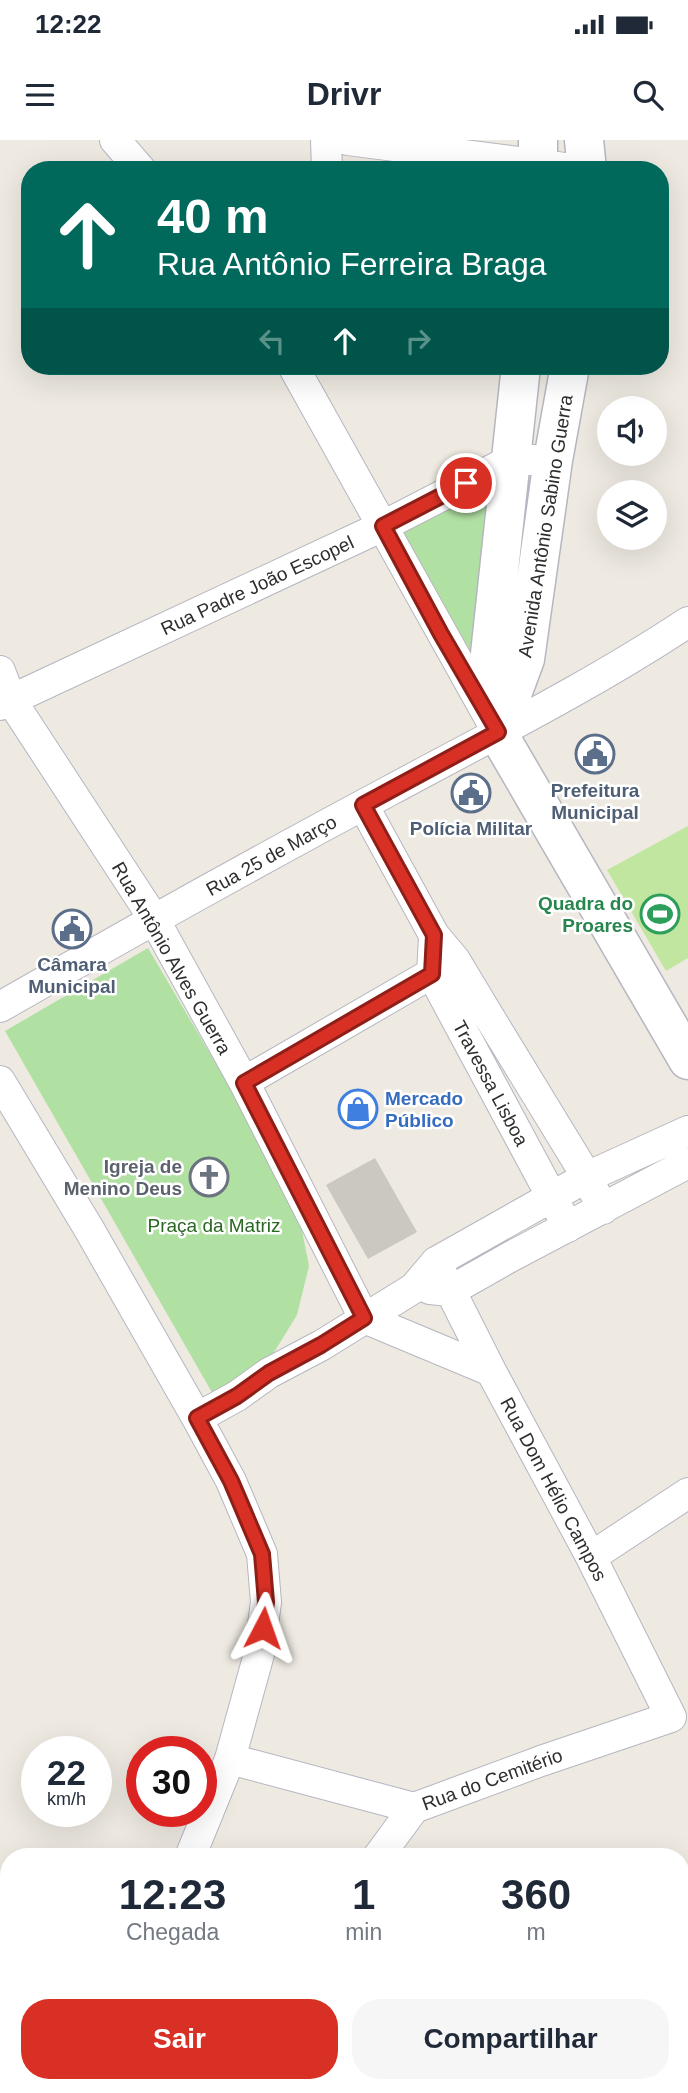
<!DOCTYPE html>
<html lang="pt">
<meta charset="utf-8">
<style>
:root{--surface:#fff;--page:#f6f6f7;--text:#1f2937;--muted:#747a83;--accent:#d93025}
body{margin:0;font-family:Helvetica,sans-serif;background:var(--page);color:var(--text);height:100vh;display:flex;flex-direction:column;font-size:26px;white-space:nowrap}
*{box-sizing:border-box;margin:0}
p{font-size:23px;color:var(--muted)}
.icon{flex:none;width:38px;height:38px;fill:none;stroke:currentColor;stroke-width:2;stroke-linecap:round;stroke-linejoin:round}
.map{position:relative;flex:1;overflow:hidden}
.sheet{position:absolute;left:0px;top:1708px;width:690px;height:245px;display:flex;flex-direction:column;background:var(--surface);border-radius:28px 28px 0 0;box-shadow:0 7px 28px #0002}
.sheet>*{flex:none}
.banner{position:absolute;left:21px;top:21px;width:648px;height:214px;border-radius:28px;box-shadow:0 7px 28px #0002;background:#00695c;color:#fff;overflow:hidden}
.controls{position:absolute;left:597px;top:256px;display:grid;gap:14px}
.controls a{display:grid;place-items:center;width:70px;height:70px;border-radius:50%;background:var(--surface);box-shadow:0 7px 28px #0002;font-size:35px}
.speed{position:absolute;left:21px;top:1596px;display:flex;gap:14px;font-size:35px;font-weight:700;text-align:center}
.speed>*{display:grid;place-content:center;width:91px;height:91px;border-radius:50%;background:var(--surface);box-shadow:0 7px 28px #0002;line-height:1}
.speed small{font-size:18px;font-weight:400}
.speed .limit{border:10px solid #d22;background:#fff;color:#111}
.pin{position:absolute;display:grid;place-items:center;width:60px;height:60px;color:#fff;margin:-30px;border:4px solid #fff;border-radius:50%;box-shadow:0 2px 7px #0007}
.me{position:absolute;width:77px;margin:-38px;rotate:4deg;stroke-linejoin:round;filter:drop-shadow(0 0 5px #0008)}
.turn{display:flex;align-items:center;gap:24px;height:147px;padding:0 21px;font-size:32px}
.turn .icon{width:91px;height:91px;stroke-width:2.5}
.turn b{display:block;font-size:49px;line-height:60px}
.lanes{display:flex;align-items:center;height:66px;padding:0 21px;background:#0003;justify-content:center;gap:35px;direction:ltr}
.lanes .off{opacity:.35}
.eta{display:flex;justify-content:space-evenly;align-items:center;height:119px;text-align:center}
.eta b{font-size:42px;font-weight:700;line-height:49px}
.button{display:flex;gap:14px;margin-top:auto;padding:14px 21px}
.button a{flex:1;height:80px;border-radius:28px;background:var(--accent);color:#fff;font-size:28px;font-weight:700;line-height:80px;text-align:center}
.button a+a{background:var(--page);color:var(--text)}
.status{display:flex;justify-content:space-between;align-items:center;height:49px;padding:0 35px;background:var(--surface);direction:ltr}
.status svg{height:19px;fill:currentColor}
header{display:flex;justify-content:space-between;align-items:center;height:91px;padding:0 21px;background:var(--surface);font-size:32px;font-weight:700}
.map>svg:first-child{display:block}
.green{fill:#b1e0a3}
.pitch{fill:#c1e69f}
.building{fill:#cac8c0}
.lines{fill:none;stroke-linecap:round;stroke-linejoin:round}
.minor-casing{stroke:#b5b6c0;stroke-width:32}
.tertiary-casing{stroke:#b5b6c0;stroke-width:41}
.minor{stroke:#fff;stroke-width:30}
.tertiary{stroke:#fff;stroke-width:38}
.route-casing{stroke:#8d1f18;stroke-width:18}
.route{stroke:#d93025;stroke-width:12}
.labels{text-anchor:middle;stroke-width:5;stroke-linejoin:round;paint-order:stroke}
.street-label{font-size:19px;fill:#2e2e2e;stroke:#fff}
.service-label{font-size:19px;font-weight:bold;fill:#4e5e75;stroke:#fff}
.leisure-label{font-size:19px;font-weight:bold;fill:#27864d;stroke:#fff;text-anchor:end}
.shop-label{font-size:19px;font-weight:bold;fill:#366cbe;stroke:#fff;text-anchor:start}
.worship-label{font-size:19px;font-weight:bold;fill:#5b616d;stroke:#fff;text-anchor:end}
.park-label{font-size:19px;fill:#286821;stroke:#fff}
</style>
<div class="status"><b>12:22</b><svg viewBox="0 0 49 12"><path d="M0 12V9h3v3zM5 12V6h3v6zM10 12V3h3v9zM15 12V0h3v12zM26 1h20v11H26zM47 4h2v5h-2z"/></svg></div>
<header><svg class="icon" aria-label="menu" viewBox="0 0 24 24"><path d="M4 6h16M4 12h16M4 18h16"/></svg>Drivr<svg class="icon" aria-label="search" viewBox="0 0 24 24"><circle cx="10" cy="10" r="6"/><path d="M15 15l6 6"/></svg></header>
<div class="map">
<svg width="688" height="1953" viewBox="0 0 688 1953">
<rect width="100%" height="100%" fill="#eeeae2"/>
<path class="green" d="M495,337L470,511L403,391Z
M148,808L296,1060L309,1126L297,1175L268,1222L214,1256L5,891Z"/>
<path class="pitch" d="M688,686V818L666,831L607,730Z"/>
<path class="building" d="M375,1018L417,1092L368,1119L326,1045Z"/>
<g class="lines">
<defs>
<path id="minor" d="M115,0L141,30
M326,0L327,30
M348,0L580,30
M293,226L494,586
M0,531L11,560L154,779L244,942L364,1178L491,1231
M0,565L383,386L511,320H553
M363,665L434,795L455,820L485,870L587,1037L603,1069
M434,795L432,834L568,1087
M0,867C129,793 258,721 389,651C489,597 593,545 688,482
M0,941L89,1089L197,1278L231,1341L262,1414L266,1462L259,1514L230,1619L190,1717
M244,942L448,824
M430,1149L450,1151L510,1117L688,1023
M197,1278L237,1256L269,1233L322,1205L414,1148L436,1122L587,1037L688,991
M591,1417L688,1353
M230,1619L414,1668L541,1621L671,1577L591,1417L491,1231L436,1122
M378,1717L414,1668
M77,1953L82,1944
M268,1953L270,1944"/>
<path id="tertiary" d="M538,0V30
M584,0L587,30
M521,226L490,514L497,592L688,920
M501,584L525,519L553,320L570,226"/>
</defs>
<use href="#minor" class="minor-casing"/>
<use href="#tertiary" class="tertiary-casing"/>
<use href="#minor" class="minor"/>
<use href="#tertiary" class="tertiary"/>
</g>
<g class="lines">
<defs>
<path id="route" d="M263,1488L266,1462L262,1414L231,1341L197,1278L237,1256L269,1233L321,1205L364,1178L244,943L432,834L434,795L363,665L498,592L441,494L383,386L466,343"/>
</defs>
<use href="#route" class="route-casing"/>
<use href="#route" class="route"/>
</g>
<defs>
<symbol id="civic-ring" viewBox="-11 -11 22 22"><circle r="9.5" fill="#fff" stroke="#5c6f8a" stroke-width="1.5"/><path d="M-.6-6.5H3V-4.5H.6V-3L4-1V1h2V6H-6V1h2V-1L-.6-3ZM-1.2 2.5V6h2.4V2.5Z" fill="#5c6f8a"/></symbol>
<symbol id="stadium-ring" viewBox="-11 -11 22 22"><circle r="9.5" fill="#fff" stroke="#2e9e5b" stroke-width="1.5"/><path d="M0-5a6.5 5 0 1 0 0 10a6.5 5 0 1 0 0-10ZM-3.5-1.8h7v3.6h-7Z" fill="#2e9e5b"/></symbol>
<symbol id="shop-ring" viewBox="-11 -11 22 22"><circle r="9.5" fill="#fff" stroke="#3f7fe0" stroke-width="1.5"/><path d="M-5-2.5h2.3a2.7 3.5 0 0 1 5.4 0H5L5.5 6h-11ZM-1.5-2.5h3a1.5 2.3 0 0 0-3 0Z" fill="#3f7fe0"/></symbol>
<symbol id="church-ring" viewBox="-11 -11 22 22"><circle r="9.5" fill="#fff" stroke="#6b7280" stroke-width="1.5"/><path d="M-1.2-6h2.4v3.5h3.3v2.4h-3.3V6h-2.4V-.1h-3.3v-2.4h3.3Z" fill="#6b7280"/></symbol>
</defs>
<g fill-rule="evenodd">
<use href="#civic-ring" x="573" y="592" width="44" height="44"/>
<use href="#civic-ring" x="449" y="631" width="44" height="44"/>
<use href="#stadium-ring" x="638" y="752" width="44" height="44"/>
<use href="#civic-ring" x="50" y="767" width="44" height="44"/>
<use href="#shop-ring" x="336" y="947" width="44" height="44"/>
<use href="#church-ring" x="187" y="1015" width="44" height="44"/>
</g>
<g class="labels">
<g class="street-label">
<text transform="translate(545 386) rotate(-81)" y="7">Avenida Antônio Sabino Guerra</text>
<text transform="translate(257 445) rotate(-25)" y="7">Rua Padre João Escopel</text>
<text transform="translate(271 715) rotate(-29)" y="7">Rua 25 de Março</text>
<text transform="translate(172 818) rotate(60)" y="7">Rua Antônio Alves Guerra</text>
<text transform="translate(491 943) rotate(62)" y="7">Travessa Lisboa</text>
<text transform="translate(554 1349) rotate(62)" y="7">Rua Dom Hélio Campos</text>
<text transform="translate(492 1639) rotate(-20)" y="7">Rua do Cemitério</text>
</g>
<g class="service-label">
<text x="595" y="657">Prefeitura<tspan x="595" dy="22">Municipal</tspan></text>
<text x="471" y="695">Polícia Militar</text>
<text x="72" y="831">Câmara<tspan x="72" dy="22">Municipal</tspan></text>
</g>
<g class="leisure-label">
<text x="633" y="770">Quadra do<tspan x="633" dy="22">Proares</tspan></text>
</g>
<g class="shop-label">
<text x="385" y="965">Mercado<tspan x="385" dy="22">Público</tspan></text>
</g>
<g class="worship-label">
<text x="182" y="1033">Igreja de<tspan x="182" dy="22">Menino Deus</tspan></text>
</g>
<g class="park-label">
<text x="214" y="1092">Praça da Matriz</text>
</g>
</g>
</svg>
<div class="controls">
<a><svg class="icon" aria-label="sound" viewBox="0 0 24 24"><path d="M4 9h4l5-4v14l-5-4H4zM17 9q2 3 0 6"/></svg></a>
<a><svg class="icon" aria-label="layers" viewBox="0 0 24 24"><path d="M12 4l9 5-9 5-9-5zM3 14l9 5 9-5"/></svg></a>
</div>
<div class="speed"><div>22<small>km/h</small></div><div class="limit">30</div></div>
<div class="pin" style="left:466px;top:343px;background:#d93025"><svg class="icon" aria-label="arrive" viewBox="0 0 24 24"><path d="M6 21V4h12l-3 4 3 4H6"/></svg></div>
<svg class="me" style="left:263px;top:1488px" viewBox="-20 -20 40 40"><path d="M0-17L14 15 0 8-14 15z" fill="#d93025" stroke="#fff" stroke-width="4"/></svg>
<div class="banner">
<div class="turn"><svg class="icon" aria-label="ahead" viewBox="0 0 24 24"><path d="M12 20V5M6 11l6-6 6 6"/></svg><div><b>40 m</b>Rua Antônio Ferreira Braga</div></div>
<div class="lanes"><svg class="icon off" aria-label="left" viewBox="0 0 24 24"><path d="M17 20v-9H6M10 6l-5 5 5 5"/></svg><svg class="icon" aria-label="ahead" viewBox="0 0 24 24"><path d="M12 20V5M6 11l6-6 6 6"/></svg><svg class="icon off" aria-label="right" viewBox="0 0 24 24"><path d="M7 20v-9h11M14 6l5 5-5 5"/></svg></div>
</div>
<section class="sheet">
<div class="eta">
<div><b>12:23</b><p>Chegada</p></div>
<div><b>1</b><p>min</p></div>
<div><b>360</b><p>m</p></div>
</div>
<div class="button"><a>Sair</a><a>Compartilhar</a></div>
</section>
</div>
